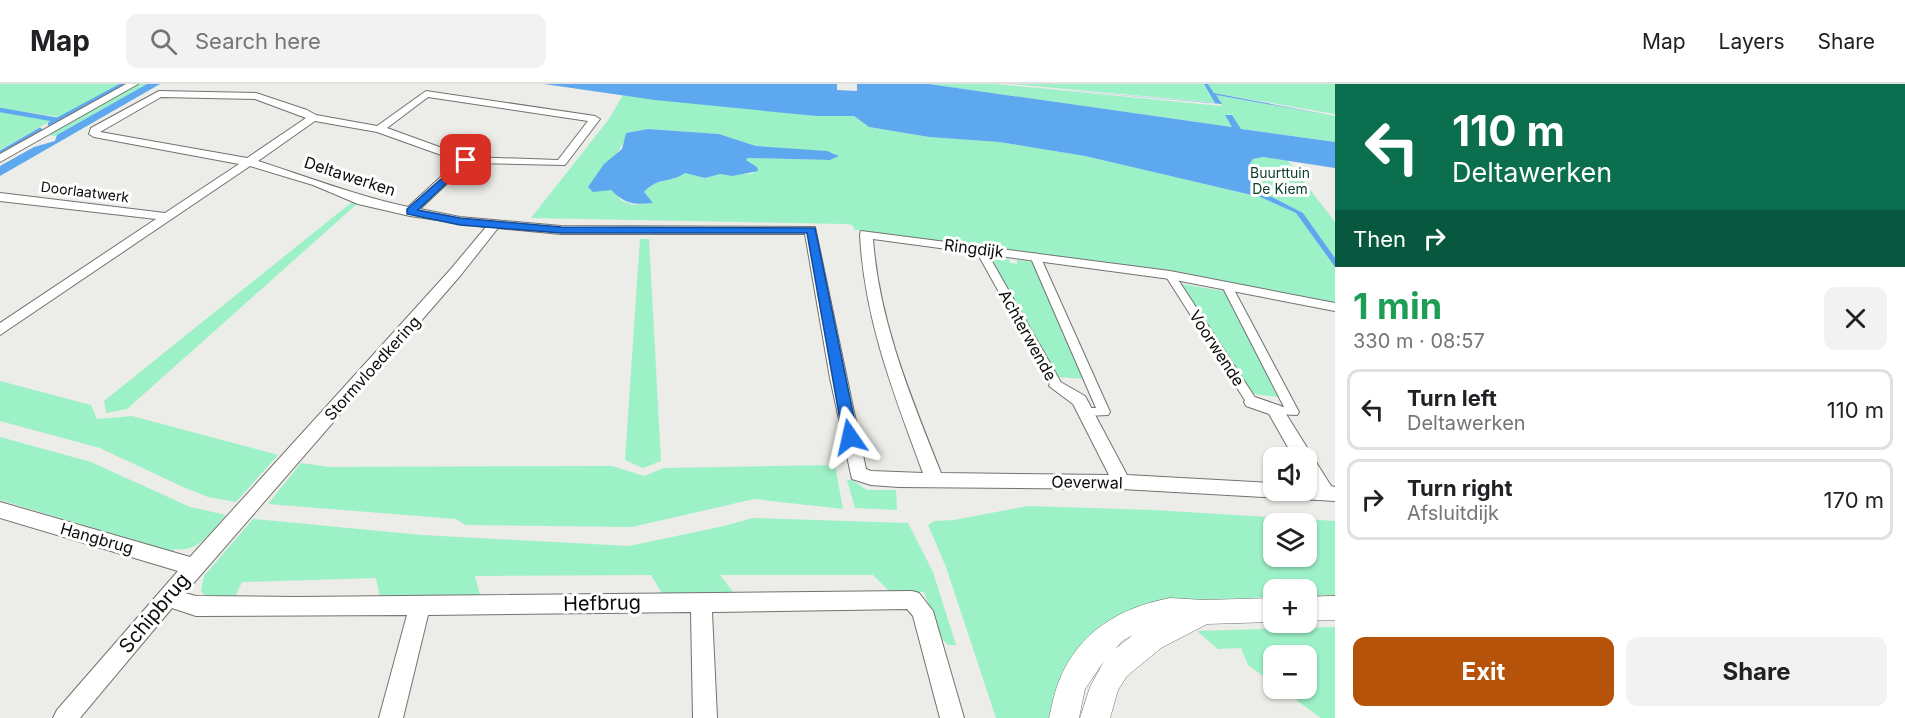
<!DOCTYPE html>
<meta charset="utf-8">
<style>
:root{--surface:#fff;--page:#f2f2f2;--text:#202124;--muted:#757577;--line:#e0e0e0;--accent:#b45309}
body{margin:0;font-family:Inter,sans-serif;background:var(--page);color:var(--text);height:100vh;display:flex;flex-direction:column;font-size:22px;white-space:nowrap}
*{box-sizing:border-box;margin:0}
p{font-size:20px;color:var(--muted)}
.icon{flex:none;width:33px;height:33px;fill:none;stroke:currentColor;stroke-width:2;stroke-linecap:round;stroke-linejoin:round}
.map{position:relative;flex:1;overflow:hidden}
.panel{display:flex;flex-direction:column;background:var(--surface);width:570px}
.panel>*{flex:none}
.hud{background:#0b6e4f;color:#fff;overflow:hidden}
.controls{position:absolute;left:1263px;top:363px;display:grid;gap:12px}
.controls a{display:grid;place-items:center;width:54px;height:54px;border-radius:12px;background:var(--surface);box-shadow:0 2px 4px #0004;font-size:30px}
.pin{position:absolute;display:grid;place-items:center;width:51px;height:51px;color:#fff;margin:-26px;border-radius:12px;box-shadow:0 3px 9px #0006}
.me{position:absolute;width:66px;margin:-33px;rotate:349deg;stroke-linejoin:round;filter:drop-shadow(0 0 4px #0008)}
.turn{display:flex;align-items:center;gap:21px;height:126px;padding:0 18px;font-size:27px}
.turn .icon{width:78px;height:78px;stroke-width:2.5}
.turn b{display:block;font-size:42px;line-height:51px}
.then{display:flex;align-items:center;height:57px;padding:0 18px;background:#0003;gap:12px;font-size:22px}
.round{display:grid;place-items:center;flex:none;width:63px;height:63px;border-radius:12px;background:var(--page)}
.overview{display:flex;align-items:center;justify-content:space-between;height:102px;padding:0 18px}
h1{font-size:36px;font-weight:700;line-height:45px;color:#1e9e55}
.cta{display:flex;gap:12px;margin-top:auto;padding:12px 18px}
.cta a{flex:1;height:69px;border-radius:12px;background:var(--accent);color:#fff;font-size:24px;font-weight:700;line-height:69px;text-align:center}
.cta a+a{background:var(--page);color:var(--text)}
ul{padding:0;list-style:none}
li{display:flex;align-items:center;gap:18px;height:81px;margin:0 12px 9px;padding:0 6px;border:3px solid var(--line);border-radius:12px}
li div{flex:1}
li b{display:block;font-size:22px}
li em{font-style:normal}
header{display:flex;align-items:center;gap:36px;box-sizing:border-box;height:84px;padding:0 30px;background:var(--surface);border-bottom:2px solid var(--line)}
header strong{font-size:28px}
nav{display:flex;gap:33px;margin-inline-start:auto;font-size:21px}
.search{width:420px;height:54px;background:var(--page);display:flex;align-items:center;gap:15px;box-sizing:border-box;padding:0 21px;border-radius:12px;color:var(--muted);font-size:22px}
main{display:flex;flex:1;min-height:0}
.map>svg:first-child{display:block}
.green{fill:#9cf1c7;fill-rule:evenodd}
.water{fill:#5da8ee}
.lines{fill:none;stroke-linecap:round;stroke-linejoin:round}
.stream{stroke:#5da8ee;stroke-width:4.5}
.pedestrian-casing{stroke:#73726f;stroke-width:2}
.minor-casing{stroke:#73726f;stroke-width:2}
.tertiary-casing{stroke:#73726f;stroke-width:1}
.pedestrian{fill:#fff;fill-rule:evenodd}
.minor{fill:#fff;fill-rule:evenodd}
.tertiary{fill:#fff;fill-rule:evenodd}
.route{fill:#1a73e8;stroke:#114b97;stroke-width:1.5}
.labels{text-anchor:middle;stroke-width:6;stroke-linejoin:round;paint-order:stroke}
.far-park-label{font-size:14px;fill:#10402c;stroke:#fff}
.far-street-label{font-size:14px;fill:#0b0b0a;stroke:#fff}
.street-label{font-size:16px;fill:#0b0b0a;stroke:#fff}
.near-street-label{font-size:20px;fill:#0b0b0a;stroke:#fff}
</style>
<header>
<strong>Map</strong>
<div class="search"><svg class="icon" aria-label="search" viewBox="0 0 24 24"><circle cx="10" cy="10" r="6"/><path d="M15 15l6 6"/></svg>Search here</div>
<nav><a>Map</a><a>Layers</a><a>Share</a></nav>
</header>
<main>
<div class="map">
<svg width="1335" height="634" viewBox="0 0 1335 634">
<rect width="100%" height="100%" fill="#ecece8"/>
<path class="green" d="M0,0H120L60,33L0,24Z
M137,0H147L55,52L48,51Z
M929,0H994L1222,22L1215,11L1335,32V58L1241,45L1232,31L1227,30L1233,43Z
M1011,0H1204L1215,18H1209Z
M1208,0H1335V30L1214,9Z
M623,11L816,32H854L869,43L929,53L999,58L1085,72L1260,113L1296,129L1335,183V219L1161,186L855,146L852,141L847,140L531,134L609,35ZM648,45L719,50L756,62L835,69L830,76L748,74L746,76L757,83L752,90L739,89L732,92L720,90L705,94L685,89C669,100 659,92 644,108L652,119L634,121L622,117L611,106L592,98C603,80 623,70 626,49Z
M0,28L52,36L0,66Z
M1263,73L1287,76L1335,138V174L1303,129L1268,111L1249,81L1253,75Z
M352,118L358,119L127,325L106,329L104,317Z
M640,155H649L661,377L643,384L625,376Z
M986,172L1009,175L1010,179L1017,180V176L1035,178L1086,295L1055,293Z
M1177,199L1228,208L1283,314L1249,309Z
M0,297L91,321L97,335L132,332L278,371L236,418L208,413L183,403L100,364L0,337Z
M0,353L91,378L190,423L226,431C211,447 199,469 175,465L172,468L0,416Z
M301,379L329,383L612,382L644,392L664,384L835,381L843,425L754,415L632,443L465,441L456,435L268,420Z
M847,396H852L867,406H896L897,426L855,424Z
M1028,422L1153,426L1335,437V511L1307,512L1306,506H1274L1273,513L1172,517L1101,541L1083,565L1053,634H996L946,483L928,441L934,437L954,436ZM1274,440H1306V472H1274Z
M753,434L908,439L933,488L956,561H948L941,554L924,508H890L873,491H720L734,509H662L651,491L475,492L480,511L380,514L376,494L242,498L234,515L206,513L201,507L204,492L253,435L422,451L629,462L724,442Z
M1335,543V634H1321L1281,605L1306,604V572H1274L1273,599L1248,581L1241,564L1218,565L1197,547Z"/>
<path class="water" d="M147,0H160L0,92V82L34,63L55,57L57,51Z
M544,0H837V6L857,7V0H929L1232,43L1225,31H1232L1241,45L1335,58V84L1263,73L1253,75L1249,81L1268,111L1303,129L1335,174V183L1296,129L1260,113L1085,72L999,58L929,53L869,43L854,32H816L655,16Z
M994,0L1215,19L1204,0H1208L1214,9L1335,32L1216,11L1222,20Z
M648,45L719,50L756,62L827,67L839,72L830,76L748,74L746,76L757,83L758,87L732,92L720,90L705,94L685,89C669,100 659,92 644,108L653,119C634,121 625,120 611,106L593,108L588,103L604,80L622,65L626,49Z"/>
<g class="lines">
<path class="stream" d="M0,26L58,36
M50,40L124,0
M0,69L40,46"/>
<defs>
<path id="pedestrian" d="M980,162L985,165L1063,302L1061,305L1057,306L1051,302L975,165Z
M1035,169L1040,172L1110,328L1108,331L1085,332L1079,328L1085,324H1096L1030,172Z
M1170,188L1175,191L1256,315L1258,318L1256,321H1248L1165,191Z
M1227,199L1232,202L1299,328L1297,331L1275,330L1269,326L1275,322L1284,323L1222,202Z"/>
<path id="minor" d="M126,0H138L0,78V70Z
M159,7L256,9L307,26L316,31L377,42L426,7L595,32L600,35L565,81L469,79L420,125L460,133L561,142L815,143L866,385L871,387L923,389C894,310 864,235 860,150L861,147L1170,187L1335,219V227L1170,195L873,155C879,238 911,313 941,389L1109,391L1073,320L1049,302L1051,298L1057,296L1085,312L1127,391L1274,399V406H1306V401H1310L1306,394V374H1294L1269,330L1246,322L1244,318L1246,314L1252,312L1281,322L1331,402L1335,403V417L1122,405L899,403L871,401L852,395L830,294L805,150H561L498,144L460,192L185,509L196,512L296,513L912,507L919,509L933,527L964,634H940L913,532L907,525L712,528L717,634H693L691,528L428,531L403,634H379L407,531L196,532L172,524L80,634H53L57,626L178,487L0,434V418L190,473L450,186L486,143L410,132L358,120L313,101L250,82L0,251V239L156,135L0,117V109L165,129L239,80L94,53L89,50L91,44ZM161,13L255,15L306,34L247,74L100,48ZM428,13L588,37L558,76L467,73L387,44ZM315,37L377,48L458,77L408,123C357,112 308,93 258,77Z"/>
<path id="tertiary" d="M1335,512V536L1306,537V513Z
M1170,514L1204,516L1274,514V538L1207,540L1161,564L1127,592L1118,606L1110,634H1080L1090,603L1104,577L1085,605L1079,634H1049C1052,622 1054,609 1059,597C1078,548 1121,523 1170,514ZM1133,551L1115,565L1122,557Z"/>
</defs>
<use href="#pedestrian" class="pedestrian-casing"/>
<use href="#minor" class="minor-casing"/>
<use href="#tertiary" class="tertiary-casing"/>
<use href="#pedestrian" class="pedestrian"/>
<use href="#minor" class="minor"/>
<use href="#tertiary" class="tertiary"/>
</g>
<path class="route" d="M466,73L471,76L469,78L418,126L460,134L561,143L815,144L858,353L856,357H845L843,353L807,149H561L460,141L407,130V125Z"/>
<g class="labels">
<g class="far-park-label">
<text x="1280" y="94">Buurttuin<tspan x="1280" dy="16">De Kiem</tspan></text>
</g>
<g class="far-street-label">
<text transform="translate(85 108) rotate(7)" y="5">Doorlaatwerk</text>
</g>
<g class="street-label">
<text transform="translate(350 92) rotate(18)" y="6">Deltawerken</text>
<text transform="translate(974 164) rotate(7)" y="6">Ringdijk</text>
<text transform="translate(1028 251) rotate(61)" y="6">Achterwende</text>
<text transform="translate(1217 264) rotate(57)" y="6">Voorwende</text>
<text transform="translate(372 284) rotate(-48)" y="6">Stormvloedkering</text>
<text transform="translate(1087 398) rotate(1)" y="6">Oeverwal</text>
<text transform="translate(97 454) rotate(16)" y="6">Hangbrug</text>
</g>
<g class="near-street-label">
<text transform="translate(602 519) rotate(-1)" y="7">Hefbrug</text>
<text transform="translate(154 529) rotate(-50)" y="7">Schipbrug</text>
</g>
</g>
</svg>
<div class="controls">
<a><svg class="icon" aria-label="sound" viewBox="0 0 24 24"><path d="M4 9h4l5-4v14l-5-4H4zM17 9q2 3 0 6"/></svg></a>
<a><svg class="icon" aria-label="layers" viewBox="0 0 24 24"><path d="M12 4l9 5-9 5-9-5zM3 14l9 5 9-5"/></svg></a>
<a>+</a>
<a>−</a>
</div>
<div class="pin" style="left:466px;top:76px;background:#d93025"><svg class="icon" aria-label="arrive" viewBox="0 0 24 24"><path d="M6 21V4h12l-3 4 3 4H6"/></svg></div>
<svg class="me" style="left:850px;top:353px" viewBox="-20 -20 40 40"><path d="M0-17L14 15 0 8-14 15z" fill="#1a73e8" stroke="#fff" stroke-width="4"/></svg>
</div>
<section class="panel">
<div class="hud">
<div class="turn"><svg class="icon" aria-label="left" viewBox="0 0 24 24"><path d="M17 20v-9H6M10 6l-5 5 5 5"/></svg><div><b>110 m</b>Deltawerken</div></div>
<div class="then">Then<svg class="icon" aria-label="right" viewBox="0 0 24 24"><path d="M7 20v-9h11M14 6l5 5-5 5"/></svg></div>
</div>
<div class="overview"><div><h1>1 min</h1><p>330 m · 08:57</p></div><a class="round"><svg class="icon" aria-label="close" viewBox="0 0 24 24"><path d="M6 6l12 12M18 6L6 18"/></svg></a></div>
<ul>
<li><svg class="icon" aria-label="left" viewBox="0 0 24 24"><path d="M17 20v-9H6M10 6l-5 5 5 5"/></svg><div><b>Turn left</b><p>Deltawerken</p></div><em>110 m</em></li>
<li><svg class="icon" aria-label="right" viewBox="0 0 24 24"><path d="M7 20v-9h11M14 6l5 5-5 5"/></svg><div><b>Turn right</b><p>Afsluitdijk</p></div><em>170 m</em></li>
</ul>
<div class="cta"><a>Exit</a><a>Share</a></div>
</section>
</main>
